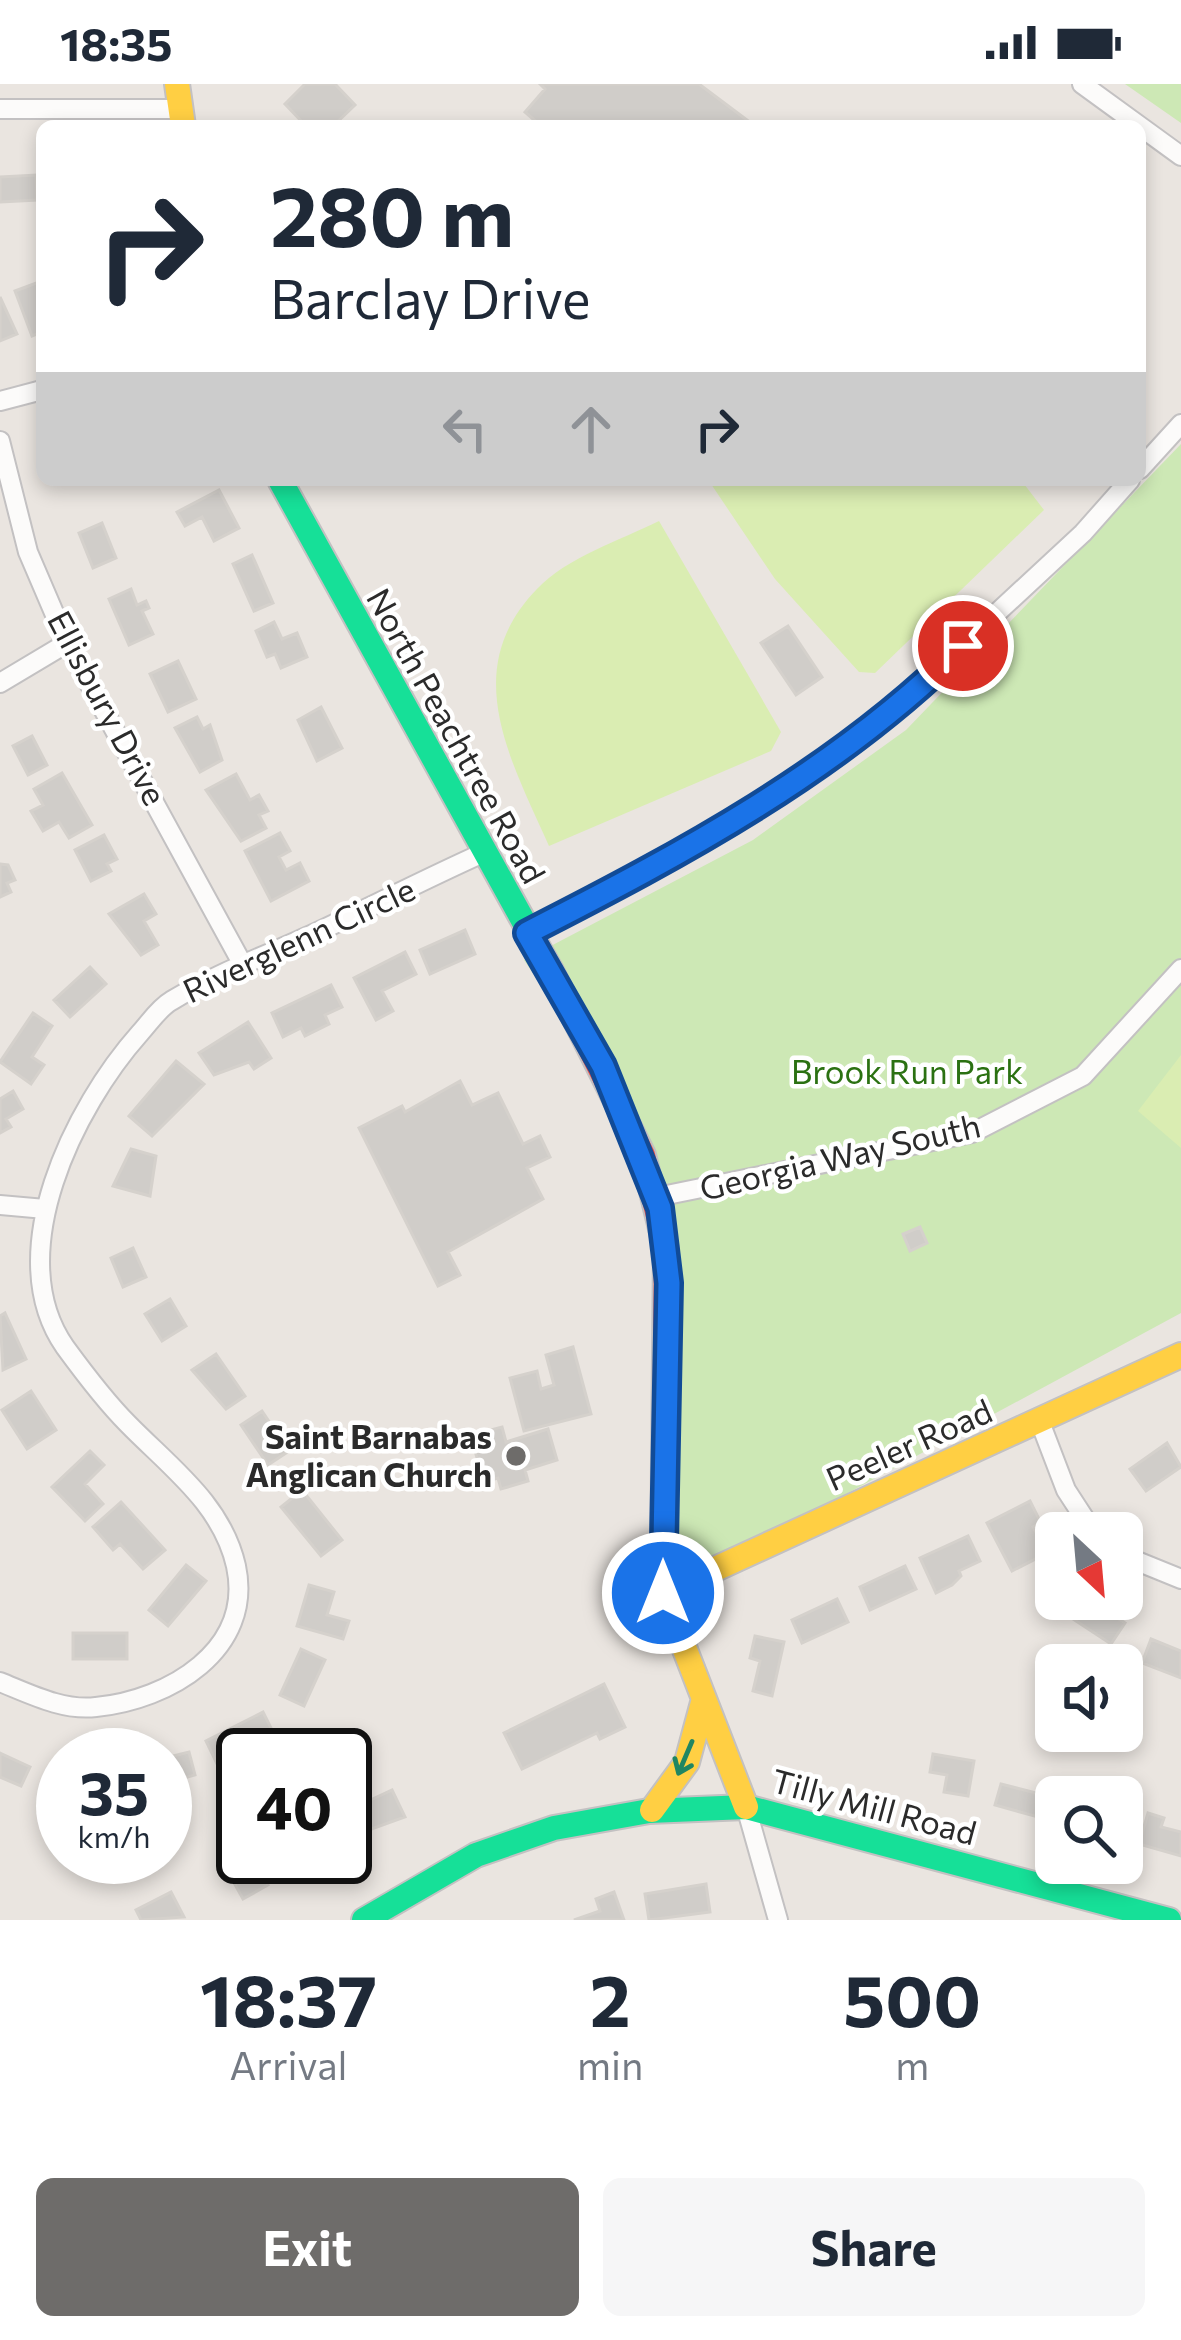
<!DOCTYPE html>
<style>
:root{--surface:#fff;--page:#f6f6f7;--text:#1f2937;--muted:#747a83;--accent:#6e6c6a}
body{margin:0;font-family:Commissioner,sans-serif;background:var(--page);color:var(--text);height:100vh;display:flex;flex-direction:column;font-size:45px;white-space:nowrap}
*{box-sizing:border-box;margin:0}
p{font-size:39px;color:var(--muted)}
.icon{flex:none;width:66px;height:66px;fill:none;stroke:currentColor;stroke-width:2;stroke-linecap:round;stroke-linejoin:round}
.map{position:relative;height:1836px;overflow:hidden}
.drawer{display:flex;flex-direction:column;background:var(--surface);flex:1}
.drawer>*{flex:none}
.hud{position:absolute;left:36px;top:36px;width:1110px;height:366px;border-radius:18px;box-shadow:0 6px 18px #0003;background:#fff;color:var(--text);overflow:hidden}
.needle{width:78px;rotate:154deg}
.tools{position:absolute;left:1035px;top:1428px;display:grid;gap:24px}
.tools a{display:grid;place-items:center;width:108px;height:108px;border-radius:18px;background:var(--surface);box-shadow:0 6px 18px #0003;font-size:60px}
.speed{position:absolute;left:36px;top:1644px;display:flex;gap:24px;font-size:60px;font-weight:700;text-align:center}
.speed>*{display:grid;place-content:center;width:156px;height:156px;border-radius:50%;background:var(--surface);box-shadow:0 6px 18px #0003;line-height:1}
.speed small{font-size:30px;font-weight:400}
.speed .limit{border:6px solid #111;border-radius:18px;background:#fff;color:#111}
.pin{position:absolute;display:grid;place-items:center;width:102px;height:102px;color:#fff;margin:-51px;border:6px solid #fff;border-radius:50%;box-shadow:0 3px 12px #0007}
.me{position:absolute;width:132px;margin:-66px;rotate:0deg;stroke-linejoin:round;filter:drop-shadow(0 0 9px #0008)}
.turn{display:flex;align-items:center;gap:42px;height:252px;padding:0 36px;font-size:54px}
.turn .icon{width:156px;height:156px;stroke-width:2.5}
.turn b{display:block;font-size:84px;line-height:102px}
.lanes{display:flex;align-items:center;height:114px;padding:0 36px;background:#0003;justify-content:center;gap:60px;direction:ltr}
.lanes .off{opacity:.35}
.eta{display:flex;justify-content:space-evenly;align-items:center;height:204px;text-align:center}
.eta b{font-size:72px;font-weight:700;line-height:84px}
.cta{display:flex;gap:24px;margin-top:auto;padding:24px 36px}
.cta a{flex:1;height:138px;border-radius:18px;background:var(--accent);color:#fff;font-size:48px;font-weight:700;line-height:138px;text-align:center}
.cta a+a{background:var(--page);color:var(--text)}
.status{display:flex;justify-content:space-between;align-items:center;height:84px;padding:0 60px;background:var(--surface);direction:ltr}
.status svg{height:33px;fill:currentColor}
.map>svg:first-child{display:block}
.green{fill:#cde8b5}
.pitch{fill:#daedb2}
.building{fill:#d0cdc9;stroke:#d5d1cc;stroke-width:3}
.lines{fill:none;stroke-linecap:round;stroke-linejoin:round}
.street-casing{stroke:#c3c1c2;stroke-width:22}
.fast-casing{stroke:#c3c1c2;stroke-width:28}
.slow-casing{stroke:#c3c1c2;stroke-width:28}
.jam-casing{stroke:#c3c1c2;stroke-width:28}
.street{stroke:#fcfbfa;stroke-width:18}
.fast{stroke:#16e098;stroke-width:24}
.slow{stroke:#ffcf43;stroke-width:24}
.jam{stroke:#f24e42;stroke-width:24}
.oneway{stroke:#208662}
.route-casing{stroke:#114b97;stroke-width:30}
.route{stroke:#1a73e8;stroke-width:21}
.poi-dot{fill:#6e6c6a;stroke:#fff;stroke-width:4.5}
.labels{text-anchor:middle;stroke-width:9;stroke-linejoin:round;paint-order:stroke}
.street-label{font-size:33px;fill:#2b2b2b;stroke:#fff}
.park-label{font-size:33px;fill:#2b7112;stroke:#fff}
.poi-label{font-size:33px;font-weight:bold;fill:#2b2b2b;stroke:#fff;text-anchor:end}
</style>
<div class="status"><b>18:35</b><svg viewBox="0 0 49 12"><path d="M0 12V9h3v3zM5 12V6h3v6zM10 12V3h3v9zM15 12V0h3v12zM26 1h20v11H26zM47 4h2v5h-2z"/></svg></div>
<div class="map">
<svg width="1181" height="1836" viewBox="0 0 1181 1836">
<rect width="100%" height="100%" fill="#eae5e0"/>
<path class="green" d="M1125,0H1181V39Z
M1181,360V1229L663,1509L657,1113L637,1045L524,876L753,756L906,646Z"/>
<path class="pitch" d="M716,396H1021L1044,426L875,589L859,588L775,495L711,400Z
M659,437L781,648L771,667L549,762C511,676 458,586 537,505C567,473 621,456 659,437Z
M1181,971V1064L1138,1027Z"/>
<path class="building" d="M305,0H335L355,21L333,42H306L285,20Z
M540,0H699L755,42H541L525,28L545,5Z
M36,91L37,116L0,118V93Z
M42,197V248L32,252L15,207Z
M0,213L17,250L0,257Z
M219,406L239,444L214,457L202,433L185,442L177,428Z
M102,439L116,474L93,484L79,449Z
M252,471L273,519L254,527L233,480Z
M131,505L137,521L146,517L149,524L142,527L153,550L129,561L109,515Z
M274,538L282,555L297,549L307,573L281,584L275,570L267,573L256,547Z
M788,542L822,593L796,611L761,559Z
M178,577L196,615L168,628L150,590Z
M321,623L342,664L317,677L298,636Z
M197,633L203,645L210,641L222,676L200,688L175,644Z
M32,652L47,681L28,691L13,662Z
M62,689L92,741L69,754L59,738L43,747L31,727L43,721L34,705Z
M236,690L250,716L259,711L268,727L259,731L266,744L241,757L206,706Z
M280,749L290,767L279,773L286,786L300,779L309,797L271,817L245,767Z
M104,751L117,775L107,780L111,787L91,797L75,766Z
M0,780L8,781L15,796L7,799L11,808L0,813Z
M144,810L156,830L144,837L158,861L141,871L109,830Z
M465,846L475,870L430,890L420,866Z
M405,868L416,890L382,907L393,927L376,936L354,894Z
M90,883L106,900L70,933L54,916Z
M331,901L342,923L325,931L329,940L305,952L301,944L283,953L272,929Z
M33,929L52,942L32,973L44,981L31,1000L0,978Z
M248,938L271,974L254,985L249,978L214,991L199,969Z
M176,977L204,1000L152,1052L129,1032Z
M460,997L472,1021L498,1009L523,1060L540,1052L550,1073L527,1084L543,1115L448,1168L460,1191L438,1202L359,1044L402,1022L405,1028Z
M13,1007L23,1025L6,1035L11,1043L0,1049V1015Z
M131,1065L156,1072L150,1112L113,1102Z
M920,1143L927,1159L910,1167L903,1150Z
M133,1164L146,1193L123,1203L111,1174Z
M170,1215L186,1242L162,1257L145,1230Z
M5,1229L26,1275L3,1286L0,1232Z
M573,1263L591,1330L524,1347L510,1294L537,1287L541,1305L554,1301L546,1271Z
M216,1270L245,1312L226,1325L192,1286Z
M31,1307L56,1346L27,1365L2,1326Z
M262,1327L289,1367L268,1381L241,1341Z
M502,1343L506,1358L548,1345L557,1376L525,1386L528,1397L501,1405L498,1394L484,1398L475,1367L483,1364L479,1349Z
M1167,1359L1181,1383L1146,1407L1130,1385Z
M90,1367L104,1381L85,1400L103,1420L85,1437L52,1403Z
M302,1406L342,1456L321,1472L281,1423Z
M1030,1417L1041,1439L1033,1443L1047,1469L1012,1487L987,1439Z
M121,1418L165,1466L143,1485L120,1460L113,1466L93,1443Z
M968,1452L980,1477L959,1487L961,1492L952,1501L936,1509L920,1474Z
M186,1481L206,1497L168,1542L149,1526Z
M905,1482L916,1505L870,1526L860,1503Z
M309,1501L334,1508L327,1531L349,1537L343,1555L297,1542Z
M837,1515L848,1538L802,1559L792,1536Z
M1073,1515H1089L1125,1539L1111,1560L1064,1529Z
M73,1549H127V1575H73Z
M755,1552L784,1558L772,1612L753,1607L760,1577L750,1574Z
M1151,1555L1181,1567V1594L1142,1579Z
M301,1565L325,1576L304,1622L280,1611Z
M604,1600L625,1643L600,1655L597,1649L522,1685L504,1649Z
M263,1628L275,1652L256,1661L260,1670L243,1671L237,1682L233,1674L218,1682L206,1657Z
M189,1668L195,1691L165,1699V1674Z
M0,1669L30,1683L21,1702L0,1693Z
M933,1670L974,1677L968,1712L944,1708L947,1691L930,1688Z
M54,1688L63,1689V1724L49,1723Z
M1001,1700L1044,1711L1038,1733L995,1721Z
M392,1706L405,1733L352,1752L345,1728Z
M1148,1729L1164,1734L1161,1743L1181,1748V1772L1139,1760Z
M238,1768L244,1779L254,1774L268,1801L243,1815L222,1777Z
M706,1800L710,1828L649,1836L645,1810Z
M171,1808L184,1833L141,1836L136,1826Z
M614,1808L624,1836H574L600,1827L596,1815Z"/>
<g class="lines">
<defs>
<path id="street" d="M1082,0L1181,72
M0,25H182
M0,317L42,306
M0,357L28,468L67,559L243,881
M1140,385L1181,340
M0,599L67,559
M527,849L791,703L861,655L1083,449L1130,396
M657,1113L972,1049L1083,992L1181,885
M0,1121L45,1125
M1040,1338L1066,1406L1094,1449
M1122,1471L1181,1495
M0,1598C30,1610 63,1627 96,1623C169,1616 254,1566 236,1482C222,1420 170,1383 128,1340C105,1317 84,1289 65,1263C0,1170 75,1022 140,949C150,938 159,924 171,917C215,890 265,872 311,851C369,824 425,795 483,769
M746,1723L778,1836"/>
<path id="fast" d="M280,396L551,887
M364,1836L476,1771L554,1744L649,1727L746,1723L1169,1836"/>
<path id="slow" d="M177,0L183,42
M664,1377L663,1509L746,1723
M663,1509L1181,1271
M652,1726L687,1678L704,1615"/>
<path id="jam" d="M551,887L643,1071L666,1165L664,1377"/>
</defs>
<use href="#street" class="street-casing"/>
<use href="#fast" class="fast-casing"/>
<use href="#slow" class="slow-casing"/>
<use href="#jam" class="jam-casing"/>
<use href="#street" class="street"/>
<use href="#fast" class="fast"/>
<use href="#slow" class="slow"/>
<use href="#jam" class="jam"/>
</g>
<defs><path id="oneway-shaft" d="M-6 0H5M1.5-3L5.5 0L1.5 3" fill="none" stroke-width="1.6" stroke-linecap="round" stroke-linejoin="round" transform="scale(3)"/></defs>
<use class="oneway" href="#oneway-shaft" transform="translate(685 1674) rotate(113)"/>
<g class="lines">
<defs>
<path id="route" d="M663,1509L669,1199L660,1124L603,982L527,849C682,770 839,686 963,562"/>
</defs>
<use href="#route" class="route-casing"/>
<use href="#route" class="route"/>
</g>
<circle class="poi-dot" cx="516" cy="1372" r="12"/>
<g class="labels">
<g class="street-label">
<text transform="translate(107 624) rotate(62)" y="12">Ellisbury Drive</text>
<text transform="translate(456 652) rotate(61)" y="12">North Peachtree Road</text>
<text transform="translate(299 856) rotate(-25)" y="12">Riverglenn Circle</text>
<text transform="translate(840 1073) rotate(-13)" y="12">Georgia Way South</text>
<text transform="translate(909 1361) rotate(-24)" y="12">Peeler Road</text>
<text transform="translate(874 1723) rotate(15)" y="12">Tilly Mill Road</text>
</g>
<g class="park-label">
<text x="907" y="1000">Brook Run Park</text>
</g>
<g class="poi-label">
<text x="492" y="1365">Saint Barnabas<tspan x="492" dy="38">Anglican Church</tspan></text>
</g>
</g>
</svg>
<div class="tools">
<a><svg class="needle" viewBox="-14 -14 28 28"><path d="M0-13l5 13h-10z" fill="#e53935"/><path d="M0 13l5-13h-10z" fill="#747a83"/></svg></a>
<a><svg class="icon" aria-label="sound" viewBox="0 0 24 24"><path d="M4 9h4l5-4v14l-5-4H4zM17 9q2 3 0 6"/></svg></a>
<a><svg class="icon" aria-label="search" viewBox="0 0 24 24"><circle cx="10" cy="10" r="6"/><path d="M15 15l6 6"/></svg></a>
</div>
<div class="speed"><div>35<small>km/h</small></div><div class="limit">40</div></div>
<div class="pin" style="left:963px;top:562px;background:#d93025"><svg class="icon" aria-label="arrive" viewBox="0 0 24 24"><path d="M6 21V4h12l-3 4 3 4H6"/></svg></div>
<svg class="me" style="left:663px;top:1509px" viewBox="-20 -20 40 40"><circle r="17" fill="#1a73e8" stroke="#fff" stroke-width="3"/><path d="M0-11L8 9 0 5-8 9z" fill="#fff"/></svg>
<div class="hud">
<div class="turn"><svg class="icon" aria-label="right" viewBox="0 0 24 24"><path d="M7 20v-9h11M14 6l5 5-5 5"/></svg><div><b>280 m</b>Barclay Drive</div></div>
<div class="lanes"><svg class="icon off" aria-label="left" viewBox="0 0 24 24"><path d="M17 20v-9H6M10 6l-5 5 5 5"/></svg><svg class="icon off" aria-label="ahead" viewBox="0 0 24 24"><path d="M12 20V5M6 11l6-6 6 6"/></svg><svg class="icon" aria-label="right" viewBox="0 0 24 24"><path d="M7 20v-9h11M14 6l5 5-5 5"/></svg></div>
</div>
</div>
<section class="drawer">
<div class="eta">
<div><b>18:37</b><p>Arrival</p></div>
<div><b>2</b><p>min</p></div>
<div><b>500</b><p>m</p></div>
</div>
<div class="cta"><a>Exit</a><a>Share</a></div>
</section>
